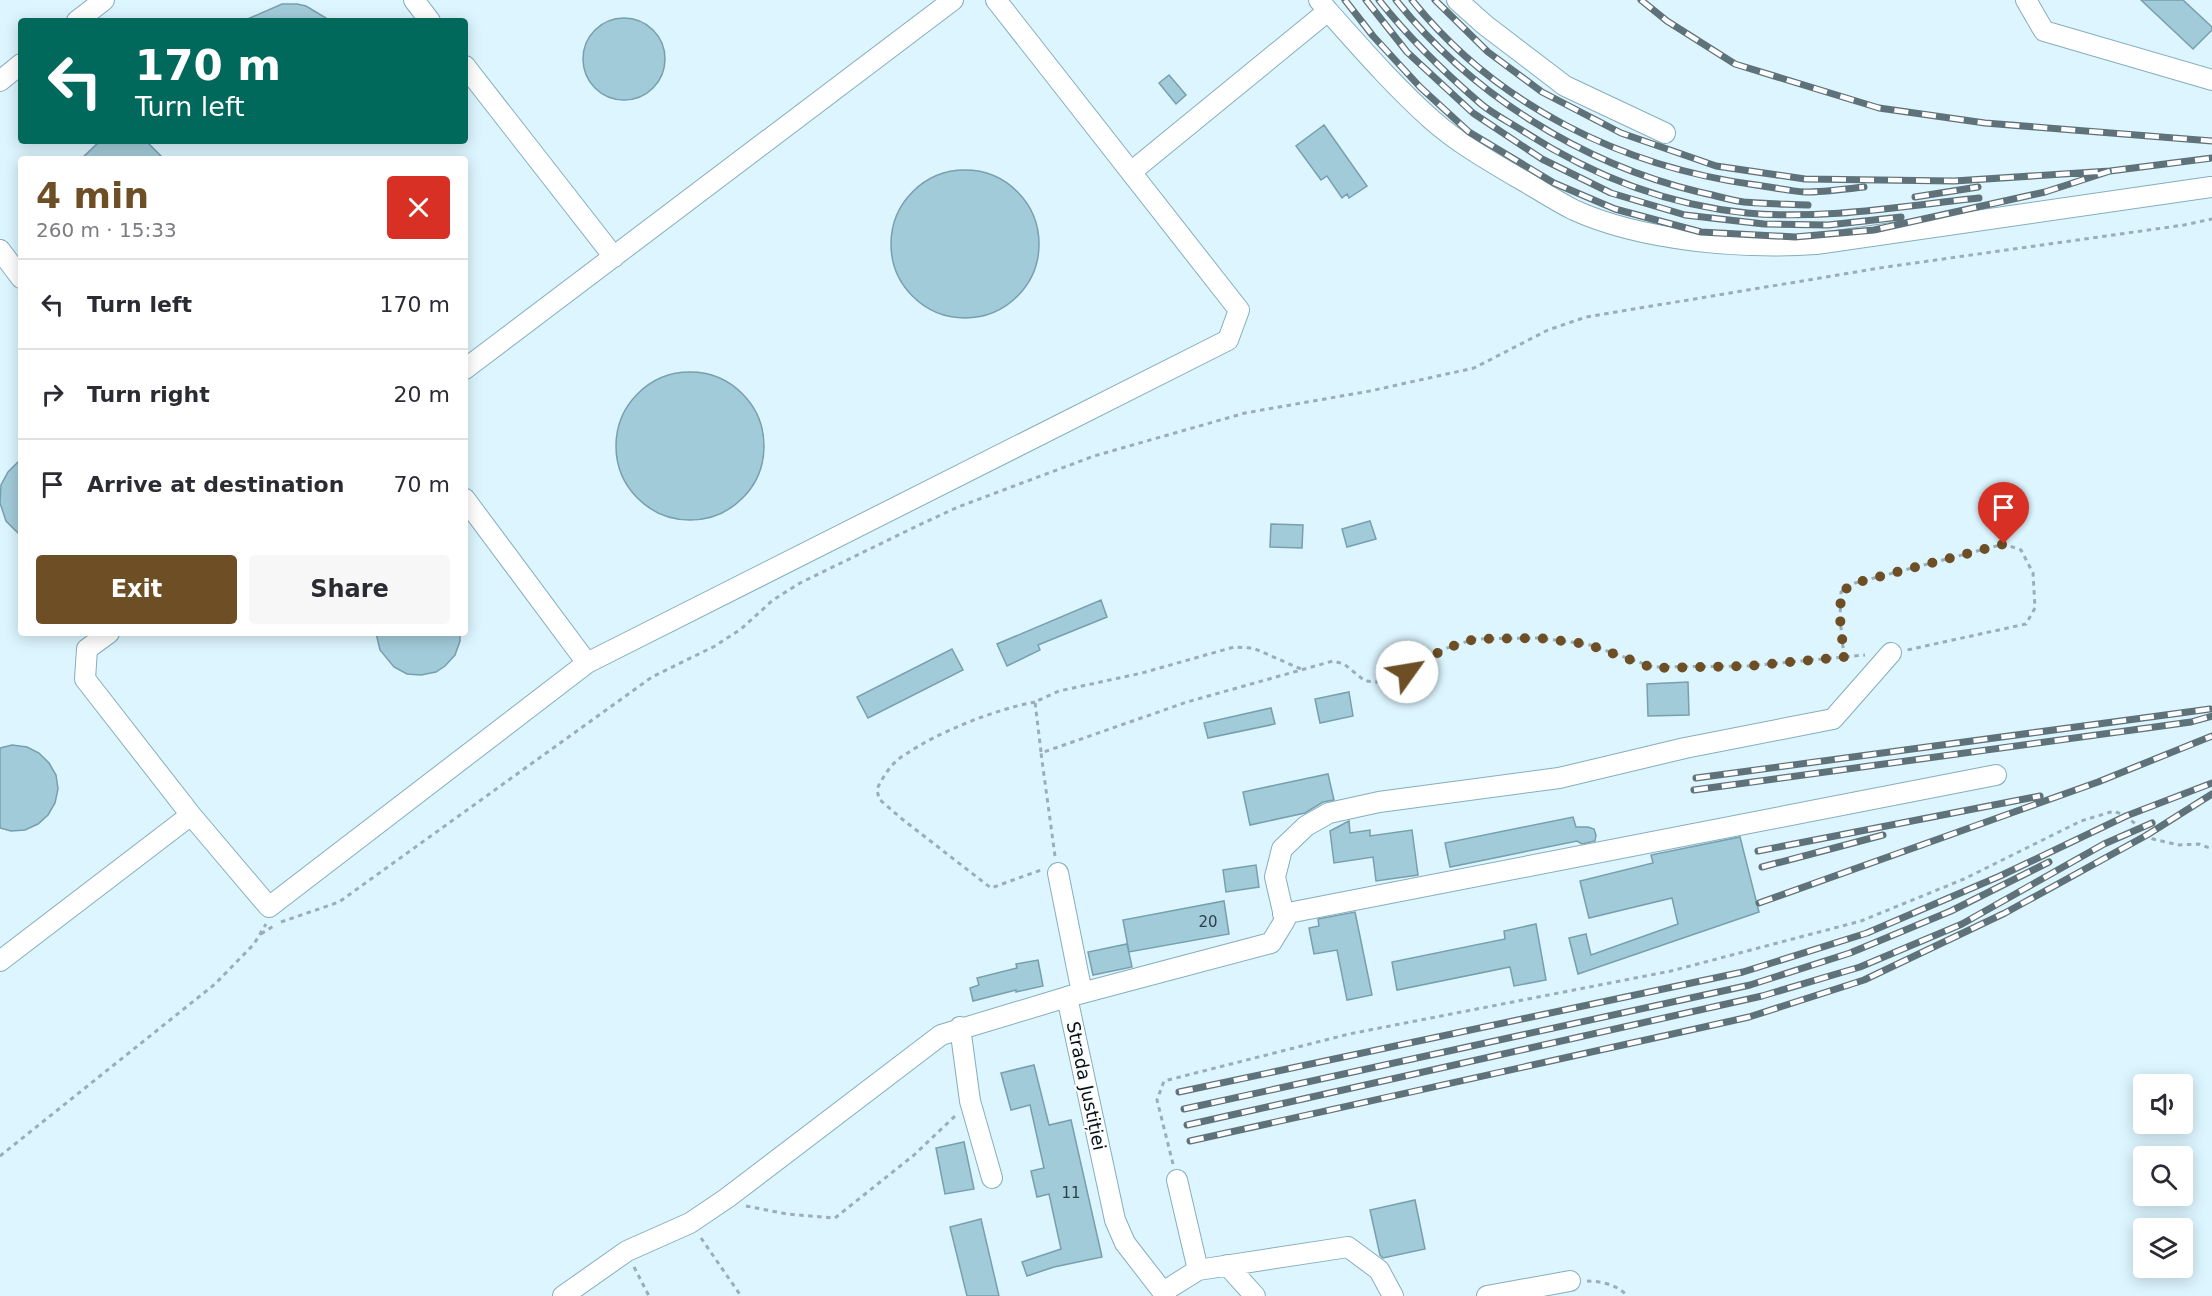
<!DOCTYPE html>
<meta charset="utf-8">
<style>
:root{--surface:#fff;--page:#f7f7f7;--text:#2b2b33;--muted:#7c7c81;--line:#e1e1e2;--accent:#6e4e24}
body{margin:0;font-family:"DejaVu Sans",sans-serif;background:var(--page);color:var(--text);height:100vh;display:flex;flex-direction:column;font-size:22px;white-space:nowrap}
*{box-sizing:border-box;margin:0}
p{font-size:20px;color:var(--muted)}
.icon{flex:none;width:33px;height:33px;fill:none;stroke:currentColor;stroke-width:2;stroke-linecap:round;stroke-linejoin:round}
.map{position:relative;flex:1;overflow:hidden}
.panel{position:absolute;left:18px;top:156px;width:450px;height:480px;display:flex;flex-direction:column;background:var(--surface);border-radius:6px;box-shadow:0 3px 15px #0003}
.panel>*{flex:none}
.banner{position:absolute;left:18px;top:18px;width:450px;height:126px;border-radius:6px;box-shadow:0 3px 15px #0003;background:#00695c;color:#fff;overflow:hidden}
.controls{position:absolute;left:2133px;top:1074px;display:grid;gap:12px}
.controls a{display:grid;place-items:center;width:60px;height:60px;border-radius:6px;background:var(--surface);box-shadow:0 3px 15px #0003;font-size:30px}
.pin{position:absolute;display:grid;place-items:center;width:51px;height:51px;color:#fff;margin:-62px -26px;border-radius:50% 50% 50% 0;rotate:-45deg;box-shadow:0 0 6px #0007}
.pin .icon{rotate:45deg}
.me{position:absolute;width:66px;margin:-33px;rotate:58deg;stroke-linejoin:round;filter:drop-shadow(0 0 4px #0008)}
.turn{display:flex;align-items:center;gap:21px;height:126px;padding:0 18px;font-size:27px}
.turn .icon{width:78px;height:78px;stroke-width:2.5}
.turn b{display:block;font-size:42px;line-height:51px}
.round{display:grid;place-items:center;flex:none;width:63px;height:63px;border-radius:6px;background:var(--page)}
.overview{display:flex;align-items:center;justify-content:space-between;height:102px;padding:0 18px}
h1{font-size:36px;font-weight:600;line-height:45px;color:var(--accent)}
.button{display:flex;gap:12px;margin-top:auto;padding:12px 18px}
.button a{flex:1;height:69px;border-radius:6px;background:var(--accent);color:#fff;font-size:24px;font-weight:600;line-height:69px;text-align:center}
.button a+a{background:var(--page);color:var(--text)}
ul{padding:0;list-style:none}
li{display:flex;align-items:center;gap:18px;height:90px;padding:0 18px;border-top:2px solid var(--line)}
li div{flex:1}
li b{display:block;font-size:22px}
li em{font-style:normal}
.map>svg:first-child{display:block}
.building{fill:#a2cbd9;stroke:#779fad;stroke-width:1.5}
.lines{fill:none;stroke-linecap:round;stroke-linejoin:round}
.minor-casing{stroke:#86aebc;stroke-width:22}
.path{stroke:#99aeb6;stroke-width:3;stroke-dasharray:4.5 4.5;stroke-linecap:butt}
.minor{stroke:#fff;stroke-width:20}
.rail-casing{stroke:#607279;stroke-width:7}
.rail{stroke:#fdfdfd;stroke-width:4.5;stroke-dasharray:14;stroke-linecap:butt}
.route{stroke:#6e4e24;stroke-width:10;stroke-dasharray:0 18}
.labels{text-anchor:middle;stroke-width:4.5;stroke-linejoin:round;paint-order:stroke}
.number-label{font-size:15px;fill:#2c4048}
.street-label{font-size:18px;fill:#041217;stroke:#fdfdfd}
</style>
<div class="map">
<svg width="2212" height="1296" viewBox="0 0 2212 1296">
<rect width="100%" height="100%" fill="#dcf5fe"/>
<path class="building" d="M2141,0H2183L2212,27V30L2193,49Z
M282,4H297L306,6L331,21H243Z
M583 59a41 41 0 1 1 82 0a41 41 0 1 1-82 0Z
M1169,75L1186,95L1176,104L1159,83Z
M1324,125L1367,186L1349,198L1347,194L1342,198L1327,176L1321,180L1296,146Z
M100,141H146L164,159H81Z
M891 244a74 74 0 1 1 148 0a74 74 0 1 1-148 0Z
M616 446a74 74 0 1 1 148 0a74 74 0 1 1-148 0Z
M21,459V536L6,521L0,503L1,485L8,472Z
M1370,521L1376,539L1347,547L1342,529Z
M1271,524L1303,525L1302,548L1270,547Z
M1101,600L1107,617L1038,645L1040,650L1007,666L997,644Z
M376,633H460V641L455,655L445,666L436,672L421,675L407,674L394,667L380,650Z
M952,649L963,670L868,718L857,697Z
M1688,682L1689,715L1648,716L1647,684Z
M1349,692L1353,716L1320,723L1315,699Z
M1271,708L1275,724L1208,738L1204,723Z
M12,745L27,747L39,753L49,763L56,775L58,789L55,803L48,815L38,824L25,830L11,831L0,828V748Z
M1328,774L1334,800L1323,802L1305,813L1250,825L1243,792Z
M1573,817L1576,827H1588L1594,829L1596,835L1595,841L1582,844L1577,841L1450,867L1445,843Z
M1349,821L1350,833L1370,830V836L1412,830L1418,875L1376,881L1373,857L1334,863L1330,831Z
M1740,837L1759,912L1578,974L1569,938L1586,934L1591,955L1678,924L1672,898L1589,918L1580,881L1653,863L1651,855Z
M1256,865L1259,887L1226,892L1223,870Z
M1224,901L1229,934L1129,952L1123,920Z
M1355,912L1372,995L1347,1000L1337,950L1314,954L1309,928L1319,926L1318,919Z
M1536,924L1546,980L1514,986L1510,967L1397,990L1392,962L1505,939L1504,931Z
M1127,944L1132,967L1093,975L1088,952Z
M1038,960L1043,986L1016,992V990L973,1001L970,988L979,985L977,978L1017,968L1016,964Z
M1034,1065L1049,1125L1071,1120L1102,1257L1054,1267L1027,1276L1022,1262L1061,1249L1049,1194L1037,1197L1031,1171L1044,1168L1030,1105L1011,1110L1001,1073Z
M964,1142L974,1189L945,1194L936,1148Z
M1415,1200L1425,1249L1383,1258L1380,1255L1370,1210Z
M981,1219L999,1296H967L950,1227Z"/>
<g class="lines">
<defs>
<path id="minor" d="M414,0L430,21
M1457,0L1485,25L1565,86L1665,133
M2026,0L2044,31L2212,80
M1328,11C1361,48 1394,86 1432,120C1457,142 1486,159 1515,176C1535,187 1554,200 1574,210C1642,241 1743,249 1816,244L2211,187
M77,21L104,0
M465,66L614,257
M0,81L21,64
M1131,172L1328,11L1319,0
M0,250L21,278
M465,369L953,0
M465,499L587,663
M109,633L87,649L85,679L191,815
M1058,873L1082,993L1067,997L1115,1220L1125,1243L1166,1296
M1283,914L1996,775
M0,961L191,815L269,907L587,663L1228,340L1239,310L996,0
M1082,993L1271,943L1285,920L1275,877L1282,849L1306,826L1329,813L1379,802L1559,778L1685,748L1833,719L1891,653
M960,1027L970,1101L992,1178
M1177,1180L1198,1270
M1227,1265L1255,1296
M1163,1292L1198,1270L1348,1247L1379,1270L1393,1296
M563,1296L627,1251L690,1223L727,1198L941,1035L1067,997
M1487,1296L1570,1281"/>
</defs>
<use href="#minor" class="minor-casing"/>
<path class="path" d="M1844,657L1840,618L1841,592L1855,583L2004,544L2021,550L2033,573L2035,608L2026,624L1907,650
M1035,702C996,709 938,732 906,754C892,762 884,775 877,789L879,799L902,819L991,888L1041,870
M1041,752L1035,702L1059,691L1142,673L1234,647L1253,648L1301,669
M1055,856L1041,753L1187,702L1333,661L1344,664L1365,681L1389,683L1444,649L1475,639L1539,638L1587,644L1653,667L1748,666L1865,655
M281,922L339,902L652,677L715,646L741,629L773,600L800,583L919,525L958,507L1094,456L1245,413L1370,391L1474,368L1548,330L1586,317L1886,267L2184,225L2212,219
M261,934L275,925
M0,1156L215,984L254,944L266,924
M1173,1164L1157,1100L1164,1081L1349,1034L1671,971L1861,921L1964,879L2081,821L2114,811L2126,816L2153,839L2179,845L2199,844L2212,849
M746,1206L787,1214L835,1218L914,1155L955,1116
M701,1238L741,1296
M634,1267L649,1296
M1587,1281C1600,1281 1619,1285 1627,1296"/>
<use href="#minor" class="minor"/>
<defs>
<path id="rail" d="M1345,0L1373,36L1420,87L1469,132L1554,183L1615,209L1701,232L1795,237L1874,230L2045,192L2110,171
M1366,0L1407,52L1473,113L1542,159L1611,193L1685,215L1764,224L1828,225L1901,217
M1379,0C1409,38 1444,72 1481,104C1493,114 1509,122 1523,131C1591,175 1666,205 1747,213C1824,220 1903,206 1979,198
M1396,0C1471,94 1582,164 1699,192C1714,195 1729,200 1744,202C1765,204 1787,204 1808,205
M1412,0C1497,106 1623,167 1756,185C1772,187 1789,191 1805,192C1824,192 1845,189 1864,187
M1435,0L1488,52L1542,92L1621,133L1716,166L1805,179L1954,181L2110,171L2212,158
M1641,0L1667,21L1735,64L1879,108L1985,123L2212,141
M1915,197L1978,187
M1696,778L2210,709
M1694,790L2191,722L2212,716
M1758,851L2040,796
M1762,867L1883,835
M1759,903L2098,782L2212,736
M1179,1092L1743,972L1867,933L2000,876L2126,816L2212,783
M1184,1109L1750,985L1850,953L1951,911L2049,862
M1187,1125L1762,996L1860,967L1962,924L2104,844L2152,823
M1190,1141L1749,1017L1864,980L2005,913L2147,835L2212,794"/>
</defs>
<use href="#rail" class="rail-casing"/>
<use href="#rail" class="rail"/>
</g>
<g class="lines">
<path class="route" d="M1407,672L1444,649L1475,639L1539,638L1587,644L1653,668L1748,666L1844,657L1840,618L1841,592L1855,583L2004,544"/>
</g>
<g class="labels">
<g class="number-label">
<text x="1208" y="927">20</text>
<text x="1071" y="1198">11</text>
</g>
<g class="street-label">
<text transform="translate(1086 1086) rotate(78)" y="6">Strada Justiției</text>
</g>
</g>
</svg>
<div class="controls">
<a><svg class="icon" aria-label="sound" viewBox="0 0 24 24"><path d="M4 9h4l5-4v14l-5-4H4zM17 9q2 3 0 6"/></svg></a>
<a><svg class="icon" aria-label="search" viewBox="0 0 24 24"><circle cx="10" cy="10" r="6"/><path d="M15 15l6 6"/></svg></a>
<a><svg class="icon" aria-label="layers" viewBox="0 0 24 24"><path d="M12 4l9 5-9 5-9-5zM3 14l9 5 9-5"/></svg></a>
</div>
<div class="pin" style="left:2004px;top:544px;background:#d93025"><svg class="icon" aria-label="arrive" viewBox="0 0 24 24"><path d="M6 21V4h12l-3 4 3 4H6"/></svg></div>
<svg class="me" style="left:1407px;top:672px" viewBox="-20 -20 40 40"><circle r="19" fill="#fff"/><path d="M0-13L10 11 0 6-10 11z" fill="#6e4e24"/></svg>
<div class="banner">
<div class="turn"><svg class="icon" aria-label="left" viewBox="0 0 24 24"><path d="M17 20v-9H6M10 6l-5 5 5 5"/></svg><div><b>170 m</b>Turn left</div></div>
</div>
<section class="panel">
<div class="overview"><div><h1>4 min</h1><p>260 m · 15:33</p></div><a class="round" style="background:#d93025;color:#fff"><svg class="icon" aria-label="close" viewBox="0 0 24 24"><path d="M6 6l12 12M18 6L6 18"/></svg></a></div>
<ul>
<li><svg class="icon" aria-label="left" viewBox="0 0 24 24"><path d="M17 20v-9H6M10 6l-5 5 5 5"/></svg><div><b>Turn left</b></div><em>170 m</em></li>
<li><svg class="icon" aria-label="right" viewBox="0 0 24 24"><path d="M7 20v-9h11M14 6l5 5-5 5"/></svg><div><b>Turn right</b></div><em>20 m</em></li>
<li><svg class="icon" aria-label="arrive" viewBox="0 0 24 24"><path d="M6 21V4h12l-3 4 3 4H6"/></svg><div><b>Arrive at destination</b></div><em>70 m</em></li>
</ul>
<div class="button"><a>Exit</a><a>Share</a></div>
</section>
</div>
